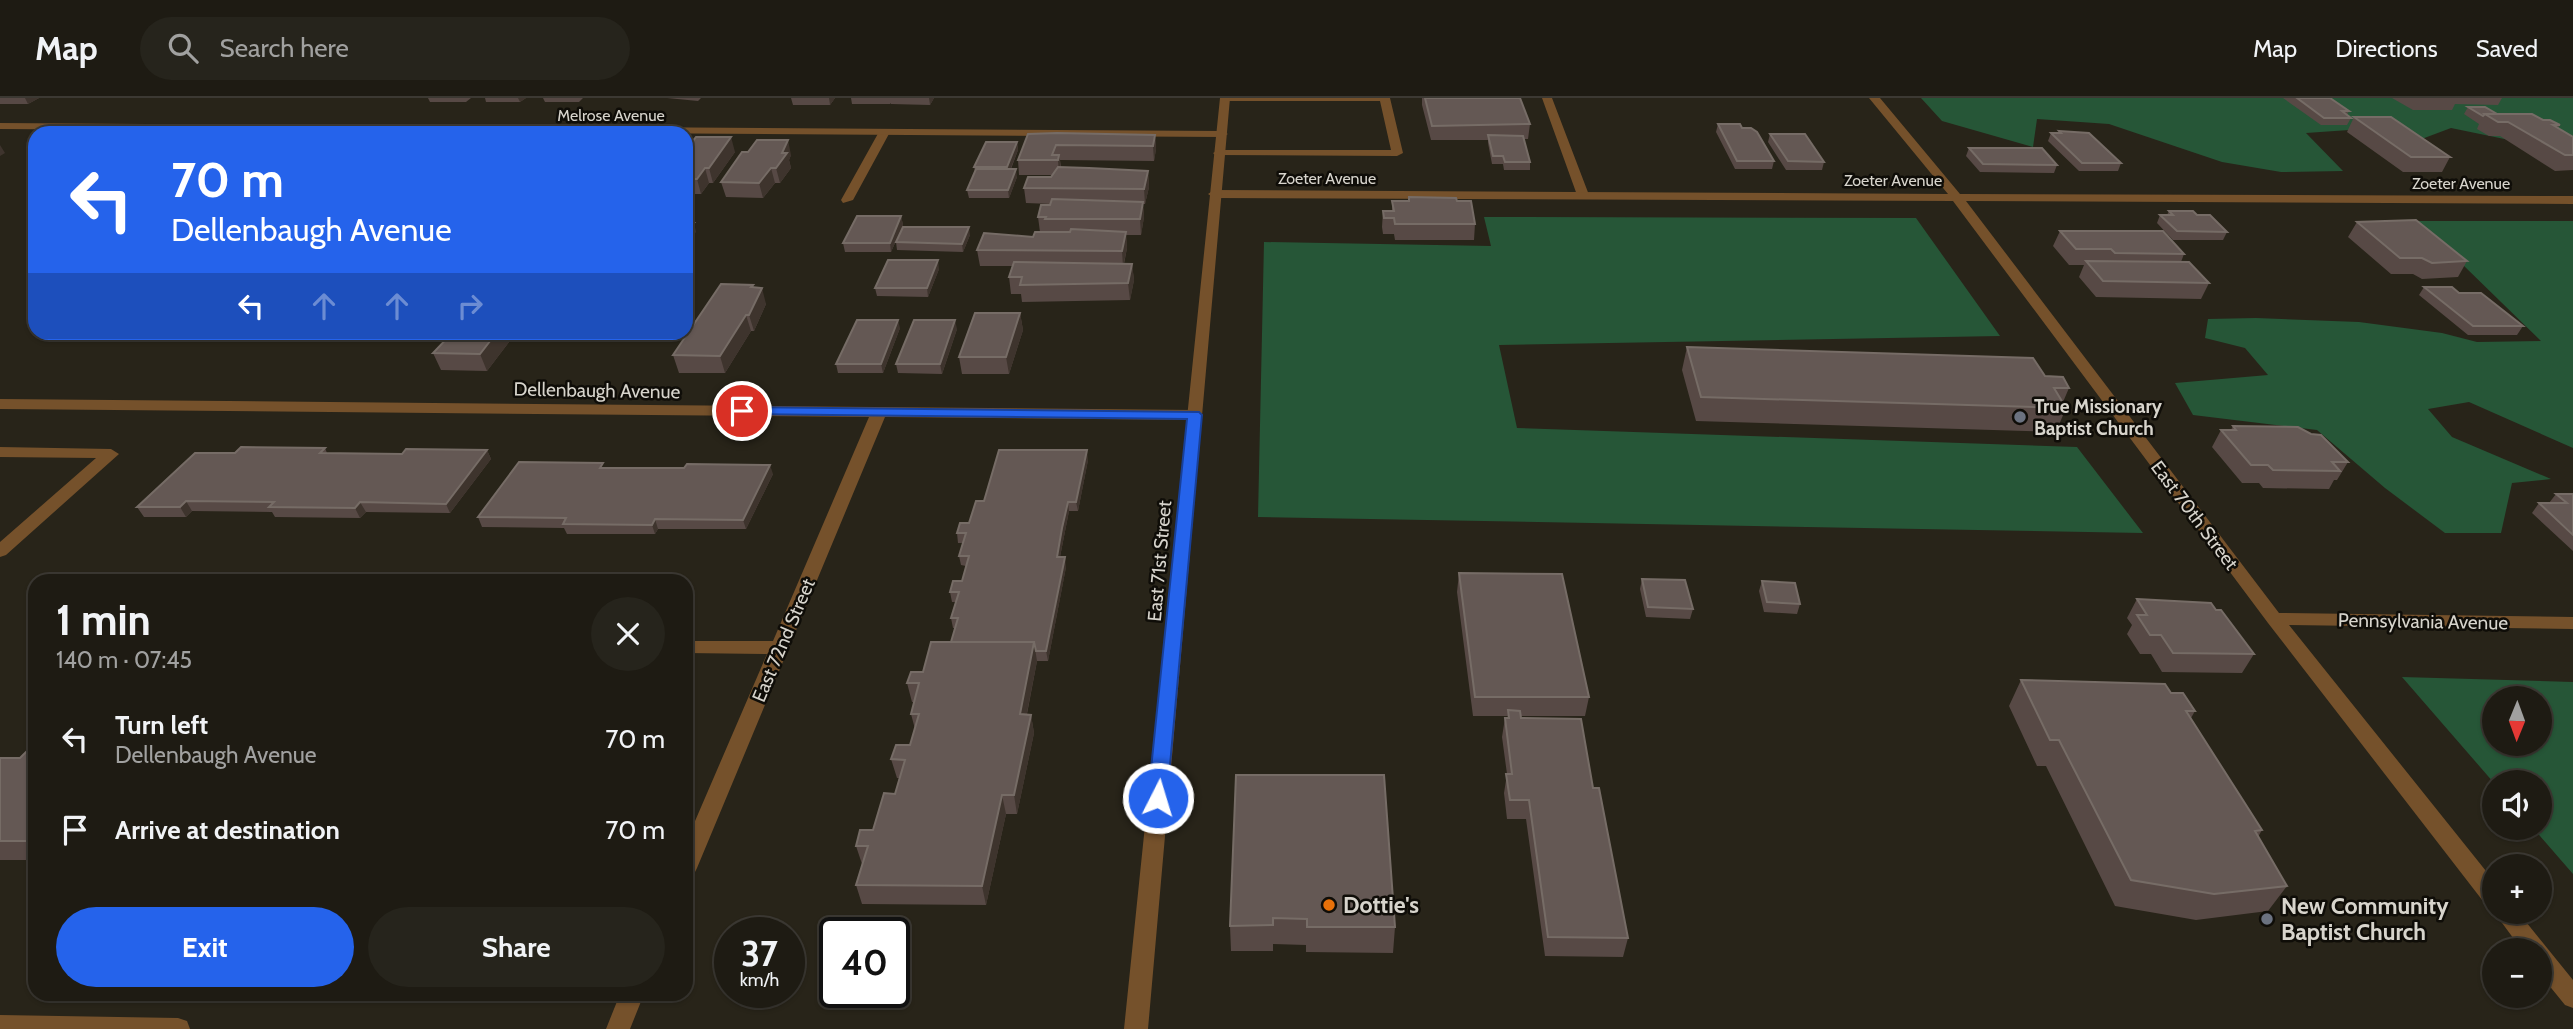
<!DOCTYPE html>
<meta charset="utf-8">
<style>
:root{--surface:#1e1b13;--page:#26241c;--text:#f1f3f6;--muted:#a1a1a0;--line:#3c3933;--accent:#2563eb}
body{margin:0;font-family:Cabin,sans-serif;background:var(--page);color:var(--text);height:100vh;display:flex;flex-direction:column;font-size:26px;white-space:nowrap}
*{box-sizing:border-box;margin:0}
p{font-size:23px;color:var(--muted)}
.icon{flex:none;width:38px;height:38px;fill:none;stroke:currentColor;stroke-width:2;stroke-linecap:round;stroke-linejoin:round}
.map{position:relative;flex:1;overflow:hidden}
.drawer{position:absolute;left:28px;top:476px;width:665px;height:427px;display:flex;flex-direction:column;background:var(--surface);border-radius:21px;box-shadow:0 2px 5px #0004,0 0 0 2px var(--line)}
.drawer>*{flex:none}
.banner{position:absolute;left:28px;top:28px;width:665px;height:214px;border-radius:21px;box-shadow:0 2px 5px #0004,0 0 0 2px var(--line);background:#2563eb;color:#fff;overflow:hidden}
.needle{width:46px;rotate:181deg}
.fabs{position:absolute;left:2482px;top:588px;display:grid;gap:14px}
.fabs a{display:grid;place-items:center;width:70px;height:70px;border-radius:50%;background:var(--surface);box-shadow:0 2px 5px #0004,0 0 0 2px var(--line);font-size:35px}
.speed{position:absolute;left:714px;top:819px;display:flex;gap:14px;font-size:35px;font-weight:700;text-align:center}
.speed>*{display:grid;place-content:center;width:91px;height:91px;border-radius:50%;background:var(--surface);box-shadow:0 2px 5px #0004,0 0 0 2px var(--line);line-height:1}
.speed small{font-size:18px;font-weight:400}
.speed .limit{border:4px solid #111;border-radius:10px;background:#fff;color:#111}
.pin{position:absolute;display:grid;place-items:center;width:60px;height:60px;color:#fff;margin:-30px;border:4px solid #fff;border-radius:50%;box-shadow:0 2px 7px #0007}
.me{position:absolute;width:77px;margin:-38px;rotate:5deg;stroke-linejoin:round;filter:drop-shadow(0 0 5px #0008)}
.turn{display:flex;align-items:center;gap:24px;height:147px;padding:0 28px;font-size:32px}
.turn .icon{width:91px;height:91px;stroke-width:2.5}
.turn b{display:block;font-size:49px;line-height:60px}
.lanes{display:flex;align-items:center;height:66px;padding:0 28px;background:#0003;justify-content:center;gap:35px;direction:ltr}
.lanes .off{opacity:.35}
.round{display:grid;place-items:center;flex:none;width:74px;height:74px;border-radius:37px;background:var(--page)}
.headline{display:flex;align-items:center;justify-content:space-between;height:119px;padding:0 28px}
h1{font-size:42px;font-weight:700;line-height:52px}
.primary-button{display:flex;gap:14px;margin-top:auto;padding:14px 28px}
.primary-button a{flex:1;height:80px;border-radius:42px;background:var(--accent);color:#fff;font-size:28px;font-weight:700;line-height:80px;text-align:center}
.primary-button a+a{background:var(--page);color:var(--text)}
ul{padding:0;list-style:none}
li{display:flex;align-items:center;gap:21px;height:91px;padding:0 28px}
li div{flex:1}
li b{display:block;font-size:26px}
li em{font-style:normal}
header{display:flex;align-items:center;gap:42px;box-sizing:border-box;height:98px;padding:0 35px;background:var(--surface);border-bottom:2px solid var(--line)}
header strong{font-size:33px}
nav{display:flex;gap:38px;margin-inline-start:auto;font-size:24px}
.search{width:490px;height:63px;background:var(--page);display:flex;align-items:center;gap:18px;box-sizing:border-box;padding:0 24px;border-radius:38px;color:var(--muted);font-size:26px}
.map>svg:first-child{display:block}
.green{fill:#265637;fill-rule:evenodd}
.lines{fill:none;stroke-linecap:round;stroke-linejoin:round}
.service{fill:#75512b;fill-rule:evenodd}
.minor{fill:#75512b;fill-rule:evenodd}
.tertiary{fill:#75512b;fill-rule:evenodd}
.wall{fill:#574945}
.shaded-wall{fill:#3e342d}
.building{fill:#645854;stroke:#766c66;stroke-width:2}
.route{fill:#2563eb;stroke:#184099;stroke-width:2}
.worship-dot{fill:#6b7280;stroke:#0f0d08;stroke-width:2.5}
.food-dot{fill:#e8710a;stroke:#0f0d08;stroke-width:2.5}
.labels{text-anchor:middle;stroke-width:5;stroke-linejoin:round;paint-order:stroke}
.far-street-label{font-size:16px;fill:#d7d4cc;stroke:#0f0d08}
.street-label{font-size:19px;fill:#d7d4cc;stroke:#0f0d08}
.poi-label{font-size:19px;font-weight:bold;fill:#d7d4cc;stroke:#0f0d08;text-anchor:start}
.near-poi-label{font-size:23px;font-weight:bold;fill:#d7d4cc;stroke:#0f0d08;text-anchor:start}
</style>
<header>
<strong>Map</strong>
<div class="search"><svg class="icon" aria-label="search" viewBox="0 0 24 24"><circle cx="10" cy="10" r="6"/><path d="M15 15l6 6"/></svg>Search here</div>
<nav><a>Map</a><a>Directions</a><a>Saved</a></nav>
</header>
<div class="map">
<svg width="2573" height="931" viewBox="0 0 2573 931">
<rect width="100%" height="100%" fill="#282419"/>
<path class="green" d="M1921,0H2573V55L2451,30L2419,42L2378,30L2306,35L2343,73L2281,74L2222,64L2109,26L2037,21L2033,49L1942,23Z
M1484,119L1916,120L2000,238L1499,247L1517,330L2077,349L2143,435L1258,419L1264,144L1491,148Z
M2389,123H2573V350L2469,304L2428,311L2452,339L2551,381L2512,385L2501,435H2445L2385,390L2317,332L2193,317L2175,285L2268,277L2245,250L2205,240L2208,221L2256,220L2359,224L2442,235L2477,244L2541,243L2462,166Z
M2402,579L2573,584V776L2533,730H2539V684L2494,685ZM2539,600V646H2494V600Z"/>
<g class="lines">
<path class="service" d="M1220,0H1390L1403,55L1397,58L1215,57L1213,55L1219,52H1391L1380,3H1225Z
M1542,0H1552L1589,97L1587,100L1577,97Z
M880,32L890,34L853,102L843,105L841,102Z
M0,349L111,351L119,356L6,457L0,459V444L96,360L0,359Z"/>
<path class="minor" d="M1869,0H1880L1960,96L2573,98V106L1966,103L2279,515L2573,519V531L2289,527L2494,783V809L2486,807L2268,525L1953,103L1214,100L1208,96L1214,92L1948,96Z
M0,25L1222,33L1228,36L1222,39L0,31Z
M0,301L1195,312L1203,317L1195,322L885,319L697,770L694,776L686,779V744L767,556L686,555V543H773L869,319L0,311Z
M2494,814H2518L2573,882V910L2565,907L2539,875V852H2522Z
M620,896H644L630,931H606Z"/>
<path class="tertiary" d="M1220,0H1230L1148,931H1124Z
M0,917L178,920L187,923L190,931H0Z"/>
</g>
<path class="wall" d="M0,0H39L28,6H0Z
M428,0H471L466,4H430Z
M485,0H526L520,4H486Z
M543,0H583L579,4H545Z
M667,0H701L698,3Z
M791,0H835L830,7H793Z
M851,0H934L930,7L891,6V5L890,6H852Z
M1422,0H1520L1530,26L1528,41H1524L1530,64V72H1504L1503,66H1492L1488,45V42H1431L1422,7Z
M2283,0H2330L2349,13L2347,17L2351,20L2347,27H2321Z
M2392,0H2502L2498,7L2455,6L2452,12H2413Z
M2468,9L2497,16L2543,22L2560,27L2558,30L2573,39V72L2555,73L2500,38H2489L2477,31L2479,26L2464,16Z
M2354,19L2450,59L2442,74H2403L2347,34Z
M1718,26L1742,30L1774,63L1772,71H1735L1716,34Z
M2059,33L2121,65L2118,73H2079L2048,43L2051,35H2058Z
M1028,36L1155,37L1156,51L1154,63L1060,62L1061,69L1148,73L1149,89L1145,106H1143L1144,119L1141,137H1126L1127,150L1124,166H1132L1134,182L1130,202L1022,204L1021,196H1011L1009,179L1013,168H980L977,152L1033,139L1040,134L1038,119L1051,106L1026,105L1024,90L1051,79L1053,77H1019L1018,62Z
M1770,36L1824,64L1822,72H1786L1768,44Z
M1017,44L1018,52L1011,71L1017,79L1009,100H969L967,92L975,73L974,69Z
M1969,50L2057,67L2054,75L1980,74L1966,58Z
M686,51L735,54L713,85H709L701,96H694L686,106Z
M791,57L789,62L791,70L780,85H775L763,100L726,99L721,84Z
M1409,99L1457,103L1475,126L1474,142H1395L1394,136H1383L1382,129L1383,113H1392V103H1408Z
M2169,113L2197,117L2227,134L2223,142H2173L2157,125L2160,117H2167Z
M901,118L903,127L891,154H845L843,145Z
M2357,124L2467,163L2458,179L2422,181L2413,176H2391L2348,139Z
M2060,133L2184,156L2181,164L2209,185L2201,201L2096,199L2079,179L2084,167H2069L2053,148Z
M970,137L963,154L897,152L896,144Z
M939,171L928,199L877,198L875,190Z
M753,187L754,189L766,206L754,233H751L725,275H679L673,257Z
M2424,189L2459,195L2523,228L2517,237H2468L2419,197Z
M1020,215L1023,232L1009,276H962L959,259Z
M900,230L883,275H838L836,266Z
M957,231L942,276L898,275L896,266Z
M516,235L487,273L441,272L433,255Z
M1687,249L2045,278L2069,290L2063,304L2066,310L2056,334L1696,323L1682,272Z
M2233,328L2348,364L2337,382H2334L2329,391L2263,390L2259,385H2242L2212,349L2221,332H2231Z
M325,350L327,355L402,356L487,352L491,361L450,415L366,414L360,420L275,419L272,414L192,413L186,419H144L137,409L235,355Z
M1088,362L1078,413H1069L1060,459L1066,469L1048,563H1037L1027,616L1031,617L1034,635L1017,716H1006L986,807L862,806L856,787L862,766L856,748L873,732L895,696L899,680H897L891,661L910,647L915,631L911,616L914,604H912L907,585L923,574L951,544L955,530H953L951,520L956,504H952L950,494L962,483L966,468L961,467L959,458L963,445H958L957,435L969,425L984,403Z
M605,370L773,376L746,431H658L655,436H567L564,430L482,429L478,419Z
M2556,396H2573V453L2532,415L2539,405H2549Z
M1459,475L1589,599L1585,618H1521V620L1593,690L1628,840L1623,859L1545,858L1526,721H1507L1504,695L1507,676L1502,639L1505,620H1507L1508,618H1473L1457,494Z
M1642,481L1693,511L1690,521L1646,519L1640,491Z
M1762,483L1800,506L1797,516L1764,514L1759,493Z
M2137,501L2216,512L2254,556L2242,575L2162,574L2151,556H2140L2127,536L2132,527L2127,520Z
M2021,582L2171,595L2195,613L2191,620L2262,732L2258,739L2287,788L2268,813L2196,822L2115,808L2046,668H2037L2009,608Z
M35,653V762H0V660H20Z
M1384,677L1395,829L1393,855L1306,854V847L1273,846V853H1231L1230,828Z"/>
<path class="shaded-wall" d="M25,0H39L28,6Z
M518,0H526L520,4Z
M829,0H835L830,7Z
M929,0H934L930,7Z
M1155,37L1156,51L1154,63L1153,48Z
M731,39L735,54L713,85L709,70Z
M788,42L791,57L789,62L791,70L780,85L776,70L782,55Z
M1017,44L1018,52L1008,77L1007,69Z
M0,47L5,55L0,58Z
M1059,57L1061,72L1059,77L1058,62Z
M705,70L709,85L701,96L697,81Z
M771,70L775,85L763,100L759,85Z
M1016,71L1017,79L1009,100L1008,92Z
M1148,73L1149,89L1145,106L1144,91Z
M690,81L694,96L686,106V85Z
M1143,104L1144,119L1141,137L1140,121Z
M901,118L903,127L891,154L890,145Z
M694,125L696,134L686,147V135Z
M969,129L970,137L963,154L962,146Z
M1126,134L1127,150L1123,169L1122,153Z
M938,162L939,171L928,199L927,190Z
M1132,166L1134,182L1130,202L1128,185Z
M753,187L757,201L762,190L766,206L754,233L749,217L751,189Z
M1020,215L1023,232L1009,276L1006,259Z
M746,217L751,233L725,275L720,258Z
M898,222L900,230L883,275L881,266Z
M955,222L957,231L942,276L940,266Z
M497,234L516,235L487,273L480,256Z
M487,352L491,361L450,415L446,406Z
M1087,352L1088,362L1078,413L1076,404Z
M770,367L773,376L746,431L743,422Z
M186,403L192,413L186,419L180,409Z
M360,404L366,414L360,420L355,410Z
M1068,404L1069,413L1058,469L1057,459Z
M655,421L658,431L655,436L652,427Z
M1065,459L1066,469L1048,563L1046,553Z
M1034,544L1037,563L1023,635L1020,616Z
M1031,617L1034,635L1017,716L1014,697Z
M1002,697L1006,716L986,807L982,788Z"/>
<path class="building" d="M1425,0H1520L1530,26L1432,28Z
M2297,0H2330L2349,13H2342L2351,20H2324Z
M2468,9H2485L2497,16H2485L2483,18Z
M2485,16H2532L2543,22H2550L2560,27H2553L2573,39V57H2565L2508,24H2498Z
M2354,19H2391L2450,59H2411Z
M1718,26H1740L1742,30H1751L1757,34L1774,63H1737Z
M2059,33L2089,35L2121,65H2082L2051,35H2061Z
M1057,35L1155,37L1153,48L1056,47L1052,57H1059L1058,62H1018L1028,36Z
M1770,36H1805L1824,64L1788,63Z
M1488,37L1523,38L1530,64H1505L1503,58H1493Z
M696,39H731L709,70H705L697,81H690L686,85V51Z
M757,42H788L782,55H787L776,70H771L759,85L721,84L742,54H748Z
M986,44H1017L1007,69H974Z
M1969,50H2042L2057,67L1983,66Z
M1058,69L1089,70L1148,73L1144,91L1024,90L1028,79H1051Z
M976,71H1016L1008,92H967Z
M1409,99L1456,100L1457,103H1471L1475,126H1395L1394,120H1384L1383,113H1394L1392,103H1409Z
M1052,101L1143,104L1140,121H1045L1046,119H1038L1041,107H1050Z
M2169,113H2193L2197,117H2210L2227,134L2177,133L2160,117H2173Z
M857,118H901L890,145H843Z
M2416,122L2467,163L2432,165L2422,160H2400L2357,124Z
M686,125H694L686,135Z
M903,129H969L962,146L896,144Z
M1071,131L1126,134L1122,153L977,152L984,135L1033,139L1035,134H1070Z
M2060,133H2163L2184,156L2115,155L2111,151H2076Z
M888,162H938L927,190H875Z
M2086,163L2189,164L2209,185L2103,183Z
M1014,164L1132,166L1128,185L1020,187L1022,179H1009Z
M721,186L753,187L751,189L762,190L749,217H746L720,258L673,257Z
M2424,189H2452L2459,195H2481L2523,228H2473Z
M975,215H1020L1006,259H959Z
M857,222H898L881,266H836Z
M914,222H955L940,266H896Z
M453,234H497L480,256L433,255Z
M1687,249L2033,260L2045,278L2063,279L2069,290H2054L2066,310L1701,299Z
M2233,328L2298,329L2311,336L2321,337L2348,364H2332L2340,373L2273,372L2268,367H2251L2221,332H2236Z
M241,349L325,350L320,355L402,356L406,351L487,352L446,406L360,404L355,410L269,409L274,404L186,403L180,409H137L195,355H235Z
M999,352H1087L1076,404H1068L1062,430L1057,459H1065L1046,553H1036L1034,544H951L958,520H951L959,494H950L953,483H962L969,458H959L966,435H957L960,425H969L976,403H984Z
M519,364L603,365L600,370H684L687,366L770,367L743,422L655,421L652,427L563,426L566,420L478,419Z
M2556,396H2573V437L2539,405H2567Z
M1459,475L1562,476L1589,599H1475Z
M1642,481L1685,482L1693,511L1648,509Z
M1762,483L1795,485L1800,506L1767,504Z
M2137,501L2211,505L2216,512H2221L2254,556L2173,555L2161,537H2150L2137,517H2147Z
M931,544H1034L1020,616L1031,617L1014,697H1002L982,788L856,787L868,748H856L860,732H873L884,695L895,696L905,662L891,661L896,647H910L919,616H911L919,585H907L911,574H923Z
M2021,582L2165,586L2171,595H2183L2195,613H2186L2262,732L2255,733L2287,788L2214,796L2131,782L2059,642H2050Z
M1508,612L1520,613L1521,620L1581,621L1593,690H1599L1628,840L1548,839L1529,702H1510L1506,676H1512L1505,620H1509Z
M27,653H35V743H0V660H20Z
M1236,677H1384L1395,829H1307V821L1273,820V827L1230,828Z"/>
<path class="route" d="M742,309L1199,314L1202,317L1167,700L1165,706L1158,708L1151,706L1148,700L1187,321L737,316L735,313Z"/>
<g class="worship-dot">
<circle cx="2020" cy="319" r="7"/>
<circle cx="2267" cy="821" r="7"/>
</g>
<circle class="food-dot" cx="1329" cy="807" r="7"/>
<g class="labels">
<g class="far-street-label">
<text x="611" y="23">Melrose Avenue</text>
<text x="1327" y="86">Zoeter Avenue</text>
<text x="1893" y="88">Zoeter Avenue</text>
<text x="2461" y="91">Zoeter Avenue</text>
</g>
<g class="street-label">
<text transform="translate(597 292) rotate(1)" y="7">Dellenbaugh Avenue</text>
<text transform="translate(2195 417) rotate(53)" y="7">East 70th Street</text>
<text transform="translate(1159 463) rotate(-85)" y="7">East 71st Street</text>
<text transform="translate(2423 523) rotate(1)" y="7">Pennsylvania Avenue</text>
<text transform="translate(783 542) rotate(-67)" y="7">East 72nd Street</text>
</g>
<g class="poi-label">
<text x="2034" y="315">True Missionary<tspan x="2034" dy="22">Baptist Church</tspan></text>
</g>
<g class="near-poi-label">
<text x="1343" y="815">Dottie's</text>
<text x="2281" y="816">New Community<tspan x="2281" dy="26">Baptist Church</tspan></text>
</g>
</g>
</svg>
<div class="fabs">
<a><svg class="needle" viewBox="-14 -14 28 28"><path d="M0-13l5 13h-10z" fill="#e53935"/><path d="M0 13l5-13h-10z" fill="#a1a1a0"/></svg></a>
<a><svg class="icon" aria-label="sound" viewBox="0 0 24 24"><path d="M4 9h4l5-4v14l-5-4H4zM17 9q2 3 0 6"/></svg></a>
<a>+</a>
<a>−</a>
</div>
<div class="speed"><div>37<small>km/h</small></div><div class="limit">40</div></div>
<div class="pin" style="left:742px;top:313px;background:#d93025"><svg class="icon" aria-label="arrive" viewBox="0 0 24 24"><path d="M6 21V4h12l-3 4 3 4H6"/></svg></div>
<svg class="me" style="left:1158px;top:700px" viewBox="-20 -20 40 40"><circle r="17" fill="#2563eb" stroke="#fff" stroke-width="3"/><path d="M0-11L8 9 0 5-8 9z" fill="#fff"/></svg>
<div class="banner">
<div class="turn"><svg class="icon" aria-label="left" viewBox="0 0 24 24"><path d="M17 20v-9H6M10 6l-5 5 5 5"/></svg><div><b>70 m</b>Dellenbaugh Avenue</div></div>
<div class="lanes"><svg class="icon" aria-label="left" viewBox="0 0 24 24"><path d="M17 20v-9H6M10 6l-5 5 5 5"/></svg><svg class="icon off" aria-label="ahead" viewBox="0 0 24 24"><path d="M12 20V5M6 11l6-6 6 6"/></svg><svg class="icon off" aria-label="ahead" viewBox="0 0 24 24"><path d="M12 20V5M6 11l6-6 6 6"/></svg><svg class="icon off" aria-label="right" viewBox="0 0 24 24"><path d="M7 20v-9h11M14 6l5 5-5 5"/></svg></div>
</div>
<section class="drawer">
<div class="headline"><div><h1>1 min</h1><p>140 m · 07:45</p></div><a class="round"><svg class="icon" aria-label="close" viewBox="0 0 24 24"><path d="M6 6l12 12M18 6L6 18"/></svg></a></div>
<ul>
<li><svg class="icon" aria-label="left" viewBox="0 0 24 24"><path d="M17 20v-9H6M10 6l-5 5 5 5"/></svg><div><b>Turn left</b><p>Dellenbaugh Avenue</p></div><em>70 m</em></li>
<li><svg class="icon" aria-label="arrive" viewBox="0 0 24 24"><path d="M6 21V4h12l-3 4 3 4H6"/></svg><div><b>Arrive at destination</b></div><em>70 m</em></li>
</ul>
<div class="primary-button"><a>Exit</a><a>Share</a></div>
</section>
</div>
